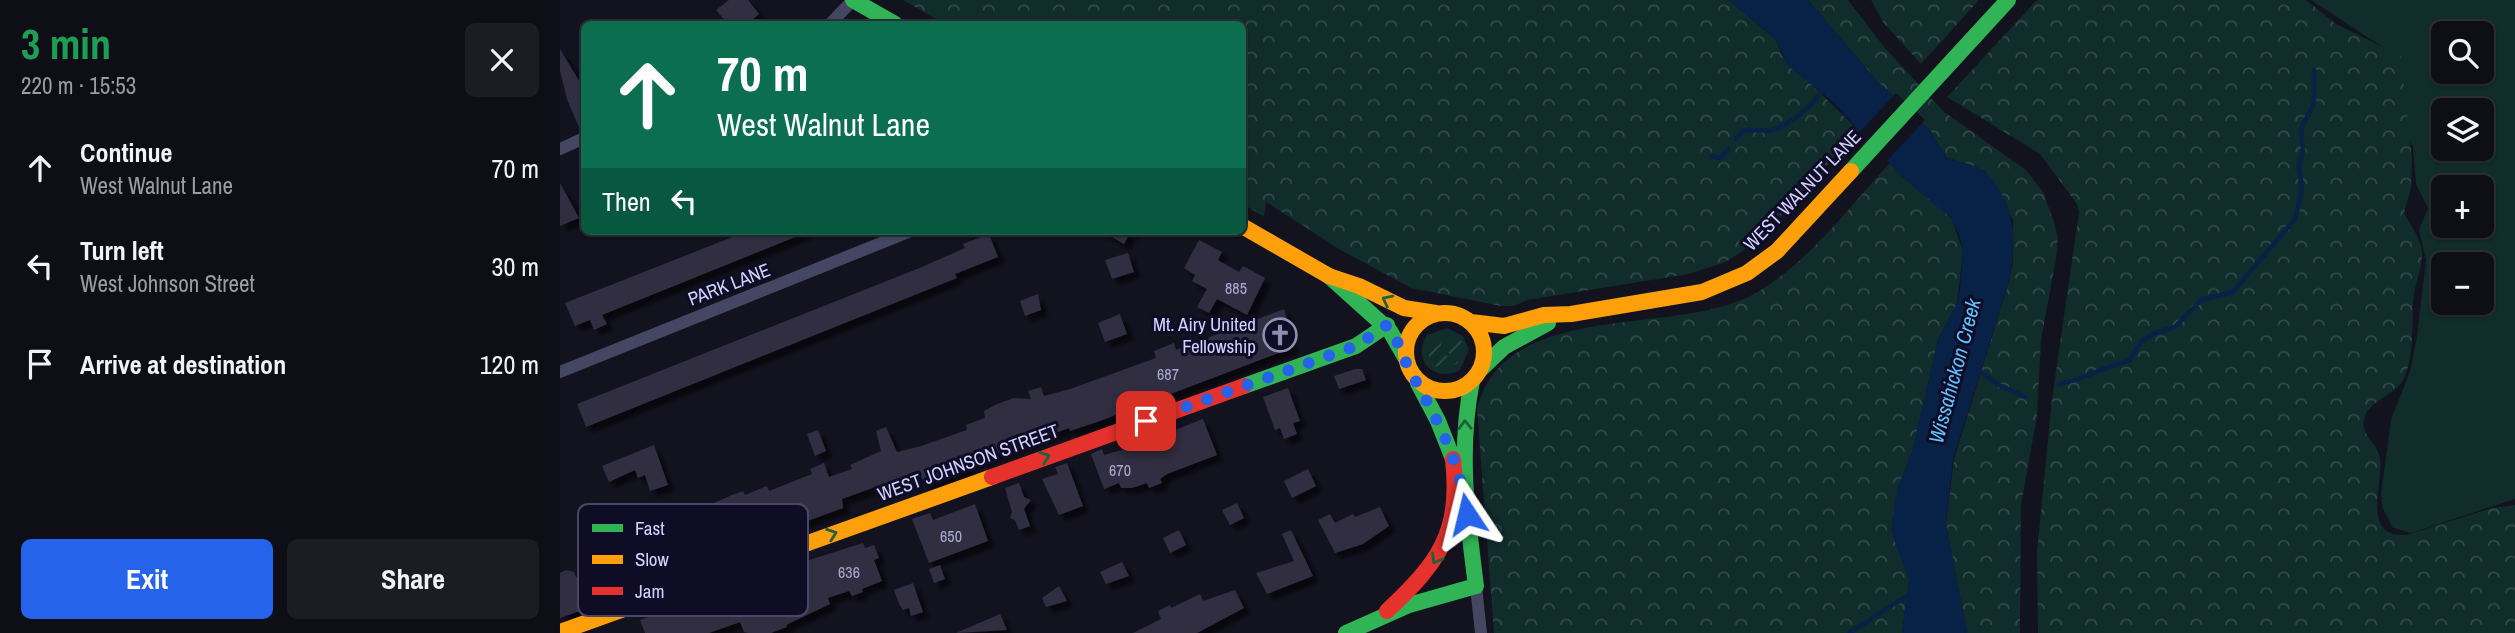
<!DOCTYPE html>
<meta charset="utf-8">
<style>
:root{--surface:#0e0e17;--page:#1c1c24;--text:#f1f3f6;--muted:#9b9ca1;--line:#2e2e36;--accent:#2563eb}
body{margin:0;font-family:"Archivo Narrow",sans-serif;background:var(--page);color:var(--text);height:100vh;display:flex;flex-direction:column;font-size:26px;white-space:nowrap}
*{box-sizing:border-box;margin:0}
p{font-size:23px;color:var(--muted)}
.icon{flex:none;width:38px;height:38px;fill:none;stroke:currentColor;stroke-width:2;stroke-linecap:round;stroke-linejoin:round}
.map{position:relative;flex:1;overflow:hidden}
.drawer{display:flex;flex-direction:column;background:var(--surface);width:560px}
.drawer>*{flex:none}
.top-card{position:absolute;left:21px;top:21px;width:665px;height:214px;border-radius:10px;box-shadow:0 2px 5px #0004,0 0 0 2px var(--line);background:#0b6e4f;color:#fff;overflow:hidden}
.tools{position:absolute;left:1871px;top:21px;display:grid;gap:14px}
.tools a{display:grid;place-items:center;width:63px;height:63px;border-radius:10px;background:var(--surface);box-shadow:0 2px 5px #0004,0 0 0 2px var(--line);font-size:35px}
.pin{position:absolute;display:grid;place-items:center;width:60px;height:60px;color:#fff;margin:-30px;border-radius:14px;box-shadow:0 4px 10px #0006}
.me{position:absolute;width:77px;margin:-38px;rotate:350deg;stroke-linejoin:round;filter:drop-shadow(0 0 5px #0008)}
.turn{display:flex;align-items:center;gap:24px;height:147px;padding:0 21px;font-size:32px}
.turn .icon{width:91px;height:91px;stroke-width:2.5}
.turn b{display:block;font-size:49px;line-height:60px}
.then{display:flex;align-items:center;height:66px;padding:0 21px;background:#0003;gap:14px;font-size:26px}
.round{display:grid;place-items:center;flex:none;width:74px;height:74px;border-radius:10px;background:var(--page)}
.summary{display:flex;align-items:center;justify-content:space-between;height:119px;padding:0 21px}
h1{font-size:42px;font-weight:700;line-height:52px;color:#1e9e55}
.button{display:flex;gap:14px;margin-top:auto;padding:14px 21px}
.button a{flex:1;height:80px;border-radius:10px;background:var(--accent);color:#fff;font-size:28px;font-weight:700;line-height:80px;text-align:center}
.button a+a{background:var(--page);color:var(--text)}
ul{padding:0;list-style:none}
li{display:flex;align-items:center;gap:21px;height:98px;padding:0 21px}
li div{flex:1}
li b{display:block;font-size:26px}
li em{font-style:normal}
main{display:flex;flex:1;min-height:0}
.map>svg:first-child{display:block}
.grass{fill:#102c2b;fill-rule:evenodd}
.forest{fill:url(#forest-crowns)}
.garden{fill:url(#garden-furrows)}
.water{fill:#082146}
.pier{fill:#13121f}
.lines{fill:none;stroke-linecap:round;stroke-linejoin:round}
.stream{stroke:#082146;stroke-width:4.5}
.building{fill:#312f42;filter:url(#shadow)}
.street{stroke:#454661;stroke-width:12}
.fast{stroke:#30b455;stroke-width:16}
.slow{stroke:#ff9f0a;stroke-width:16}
.jam{stroke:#e5322d;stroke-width:16}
.oneway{stroke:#20603d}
.route{stroke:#2563eb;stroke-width:12;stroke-dasharray:0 21.6}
.labels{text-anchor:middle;stroke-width:6;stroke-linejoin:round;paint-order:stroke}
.number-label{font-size:16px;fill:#aaa8d0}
.street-label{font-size:19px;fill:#d3d1ff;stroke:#0f0c25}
.poi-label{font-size:19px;fill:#d3d1ff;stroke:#0f0c25;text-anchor:end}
.water-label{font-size:21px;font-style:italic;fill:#5fbfff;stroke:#0f0c25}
.key{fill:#0f0c25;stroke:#4a4766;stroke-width:2}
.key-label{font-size:19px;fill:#d3d1ff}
</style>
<main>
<section class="drawer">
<div class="summary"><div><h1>3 min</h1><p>220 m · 15:53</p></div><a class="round"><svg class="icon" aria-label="close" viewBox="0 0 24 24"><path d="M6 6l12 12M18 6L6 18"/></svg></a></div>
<ul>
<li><svg class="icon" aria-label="ahead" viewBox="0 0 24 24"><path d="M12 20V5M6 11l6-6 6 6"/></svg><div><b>Continue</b><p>West Walnut Lane</p></div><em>70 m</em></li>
<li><svg class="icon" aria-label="left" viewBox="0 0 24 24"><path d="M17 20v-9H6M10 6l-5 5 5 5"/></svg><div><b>Turn left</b><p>West Johnson Street</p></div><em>30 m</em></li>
<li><svg class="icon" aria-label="arrive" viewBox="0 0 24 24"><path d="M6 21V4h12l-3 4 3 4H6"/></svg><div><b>Arrive at destination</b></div><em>120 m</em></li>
</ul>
<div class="button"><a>Exit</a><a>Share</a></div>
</section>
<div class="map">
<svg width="1955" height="633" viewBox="0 0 1955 633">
<defs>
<pattern id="forest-crowns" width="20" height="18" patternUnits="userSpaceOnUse" patternTransform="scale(1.75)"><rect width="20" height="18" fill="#102c2b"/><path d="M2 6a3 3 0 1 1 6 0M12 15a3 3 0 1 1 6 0" fill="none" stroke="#324a4b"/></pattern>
<pattern id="garden-furrows" width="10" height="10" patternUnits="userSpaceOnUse" patternTransform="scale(1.75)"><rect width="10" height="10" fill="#102c2b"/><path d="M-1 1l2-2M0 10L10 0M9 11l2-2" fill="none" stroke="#324a4b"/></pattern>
<filter id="shadow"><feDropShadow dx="6" dy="6" stdDeviation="2" flood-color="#0009"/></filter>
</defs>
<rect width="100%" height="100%" fill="#13121f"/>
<path class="grass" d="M1751,0H1955V499L1851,533L1833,528L1822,507L1821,493L1831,420L1850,371L1857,336L1866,260L1859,230L1868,208L1856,184L1853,147L1845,133L1824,48ZM1883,33H1922V72H1883ZM1883,110H1922V149H1883ZM1883,187H1922V226H1883ZM1883,264H1922V303H1883Z
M887,328L903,336L909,350L900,370C874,384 851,359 867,335Z"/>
<path class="forest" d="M343,0H1169L1216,40L1221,54L1299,131L1200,239L1166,262L1129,274L967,300L954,306H941L851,288L779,249L706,202L704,217L683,204L682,24H385Z
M1248,0H1288L1325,48L1384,112L1466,170L1483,192L1494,222L1498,237L1496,259L1481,340L1477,416L1461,505L1460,633H1407L1386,524L1394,459L1448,285L1453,262V220L1425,171L1386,157L1370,130L1316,80Z
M1311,0H1419L1361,64L1323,22Z
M1477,0H1746L1776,24L1841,56L1852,160L1851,188L1844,213C1850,225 1861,238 1862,252C1863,266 1856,281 1854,294C1850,322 1857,359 1841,383C1831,397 1807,402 1804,420C1801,436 1818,444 1820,458C1824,483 1800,538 1846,535L1932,508L1955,505V633H1478L1477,552L1492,399L1519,212L1517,204L1480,154L1387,97Z
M1330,163L1392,219L1403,252L1397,303L1378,340L1353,450L1337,490L1344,561L1349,580L1342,633H934L917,409C944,298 1115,337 1192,295C1247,265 1288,208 1330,163Z"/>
<path class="garden" d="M879,335L882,350L870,358L867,352L870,344Z
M885 346a9 9 0 1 1 18 0a9 9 0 1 1-18 0Z
M884,355L896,358L898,363L886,368L875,366V360Z"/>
<path class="water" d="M1169,0H1248L1316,80L1370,130L1386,157C1397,163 1417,163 1426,173C1458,206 1457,244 1448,285L1393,459L1386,524L1407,633H1342L1349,580L1331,531L1334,509L1337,490L1353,449L1378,340L1397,303L1400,289L1403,252L1399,235L1392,219L1341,176L1272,101L1227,65L1216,40Z"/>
<path class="pier" d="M1336,93L1365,120L1325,163L1298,134Z"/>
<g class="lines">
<path class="stream" d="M1176,139L1184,130C1193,129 1202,132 1212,130C1234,124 1251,106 1264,89
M1152,156L1160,158L1168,149
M1418,370L1439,385L1465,397
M1499,384C1524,380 1544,366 1569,361L1582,341L1595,333L1615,327L1641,300L1673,292L1735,219L1742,189L1739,167L1743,149L1741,129L1754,103V70
M1289,633L1353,592"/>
</g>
<path class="building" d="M169,0H188L199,14L187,24H168L156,10Z
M0,49L24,89V129L20,130L7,99L0,71Z
M0,183L19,218L0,226Z
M188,231H250L42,315L47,324L34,330L30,320L15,326L5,303Z
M542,231H571L564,244Z
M429,234L438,257L395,274L397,278L26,427L17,404L362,267L405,248L403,244Z
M639,240L662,252L658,260L679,272L683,266L705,278L687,315L657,299L649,313L637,307L647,289L632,281L635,275L624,268Z
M568,253L574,272L552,279L545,260Z
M478,294L481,310L465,316L460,301Z
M724,309L728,323L725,324L732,346L729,349L540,421L510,431L509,428L408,465L409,470L390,477L365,484L358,472L332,481L282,499L283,508L239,524L237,520L199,535L201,540L173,550L174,553L151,563L88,580L74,541L147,511L145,507L172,495L183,491L185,495L207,486L209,491L252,474L250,469L264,463L269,477L292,469L290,465L321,451L316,431L326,427L337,452L361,446L407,430L406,425L425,418L424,411L437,404L454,398L471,399L468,391L481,387L484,396L510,389L596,358L594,351L614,343L616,350Z
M560,314L567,334L545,342L538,323Z
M795,369H802L806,380L779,389L774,376Z
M728,388L740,421L733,423L737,434L724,439L720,428L715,430L703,397Z
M643,419L657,455L607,474L600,479L602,483L589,488L587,483L572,488H561L559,483L544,489L531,454L542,449L544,455L569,448Z
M258,430L266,451L255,456L247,434Z
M94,445L108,485L90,491L85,475L78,478L75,470L49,482L42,466Z
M507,463L523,506L499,515L482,479L498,474L495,467Z
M748,469L756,486L732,498L724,481Z
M459,483L464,497L471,500L464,509L470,526L459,530L455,520L450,518L452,512L445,488Z
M677,503L684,518L670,525L662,510Z
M415,504L428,541L369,563L352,519L370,513L373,520Z
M820,507L829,526L803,544L775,553L758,520L770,514L775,523L793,514L795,517Z
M619,530L626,545L610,553L603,538Z
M731,530L753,576L707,594L696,573L734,561L722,534Z
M303,543L305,548L314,545L319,558L314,560L322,581L302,589L303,592L292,596L289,591L268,598L270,604L226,625L227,627L211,633H188L184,632L180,622L149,633H85L80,620L159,592L160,595L213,578L242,567L240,563Z
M562,562L569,576L546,584L540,572Z
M380,565L385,579L374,583L369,569Z
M6,570L14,572L16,577L21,575L27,588L55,578L62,596L0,618V573Z
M353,583L363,612L351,616L349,608L343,610L339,604L334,590Z
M499,586L507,601L486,607L482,598Z
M675,590L684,608L637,633H573L601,619L598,611L610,605L611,608L640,594L643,601Z
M440,614L447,630L396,633Z"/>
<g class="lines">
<path class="street" d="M270,24L293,0
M0,149L24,138
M0,372L351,231
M916,586L921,633"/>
<path class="fast" d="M293,0L335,24
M1291,171L1448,0
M769,276L830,331L845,357
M920,370L944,347L988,323
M858,383L878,421L897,469
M684,386L796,346L827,325
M786,633L849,605L916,586C907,516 898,451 912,381"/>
<path class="slow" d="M682,226L769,276L799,286L844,308L876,313
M846 352a39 39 0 1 1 78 0a39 39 0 1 1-78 0Z
M911,322L944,326L984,315L1011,314L1142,292L1187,273L1217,251L1291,171
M0,632L432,477"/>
<path class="jam" d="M432,477L684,386
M827,611C879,562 901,533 893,459"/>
</g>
<defs><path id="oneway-chevron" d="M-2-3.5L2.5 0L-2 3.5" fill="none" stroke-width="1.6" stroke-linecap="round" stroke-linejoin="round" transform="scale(1.75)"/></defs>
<g class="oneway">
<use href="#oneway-chevron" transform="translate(827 300) rotate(-153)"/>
<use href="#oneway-chevron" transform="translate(905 425) rotate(-91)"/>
<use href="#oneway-chevron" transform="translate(485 457) rotate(-20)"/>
<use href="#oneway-chevron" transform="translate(272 534) rotate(-20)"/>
<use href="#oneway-chevron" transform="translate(876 559) rotate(120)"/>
</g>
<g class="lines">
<path class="route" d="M586,421L796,346L827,325C839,340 842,356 851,373C877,418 900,462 907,514"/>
</g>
<defs>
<symbol id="church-ring" viewBox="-11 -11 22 22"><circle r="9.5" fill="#0f0c25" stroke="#908eb1" stroke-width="1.5"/><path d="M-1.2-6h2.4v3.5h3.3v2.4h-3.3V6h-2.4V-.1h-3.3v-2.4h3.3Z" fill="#908eb1"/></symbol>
</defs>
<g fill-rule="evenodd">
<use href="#church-ring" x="701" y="316" width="38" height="38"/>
</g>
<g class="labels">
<g class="number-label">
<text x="676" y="294">885</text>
<text x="608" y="380">687</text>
<text x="560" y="476">670</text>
<text x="391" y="542">650</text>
<text x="289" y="578">636</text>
</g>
<g class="street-label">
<text transform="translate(1242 190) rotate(-46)" y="7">WEST WALNUT LANE</text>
<text transform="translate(169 284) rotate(-21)" y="7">PARK LANE</text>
<text transform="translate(408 462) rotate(-20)" y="7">WEST JOHNSON STREET</text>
</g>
<g class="poi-label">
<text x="696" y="331">Mt. Airy United<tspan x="696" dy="22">Fellowship</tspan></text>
</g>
<g class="water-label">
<text transform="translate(1395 371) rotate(-75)" y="7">Wissahickon Creek</text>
</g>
</g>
<rect x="18" y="504" width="230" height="112" rx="10" class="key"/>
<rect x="32" y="524" width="31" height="8" fill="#30b455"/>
<rect x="32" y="555" width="31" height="9" fill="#ff9f0a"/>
<rect x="32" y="587" width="31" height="8" fill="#e5322d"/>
<g class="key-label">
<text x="75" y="535">Fast</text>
<text x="75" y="566">Slow</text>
<text x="75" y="598">Jam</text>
</g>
</svg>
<div class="tools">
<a><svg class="icon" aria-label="search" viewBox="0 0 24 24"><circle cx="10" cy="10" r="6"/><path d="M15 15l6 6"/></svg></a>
<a><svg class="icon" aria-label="layers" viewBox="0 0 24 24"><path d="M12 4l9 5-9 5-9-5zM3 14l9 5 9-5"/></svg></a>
<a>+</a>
<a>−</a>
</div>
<div class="pin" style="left:586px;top:421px;background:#d93025"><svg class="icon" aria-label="arrive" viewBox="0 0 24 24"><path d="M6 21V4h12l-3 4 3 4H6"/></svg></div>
<svg class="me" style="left:907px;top:514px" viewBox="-20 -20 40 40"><path d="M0-17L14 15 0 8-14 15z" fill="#2563eb" stroke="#fff" stroke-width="4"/></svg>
<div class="top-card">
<div class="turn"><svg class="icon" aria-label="ahead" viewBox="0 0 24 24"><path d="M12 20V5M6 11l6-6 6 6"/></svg><div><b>70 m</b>West Walnut Lane</div></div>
<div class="then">Then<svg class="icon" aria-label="left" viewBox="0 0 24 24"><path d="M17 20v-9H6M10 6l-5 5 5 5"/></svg></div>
</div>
</div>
</main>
